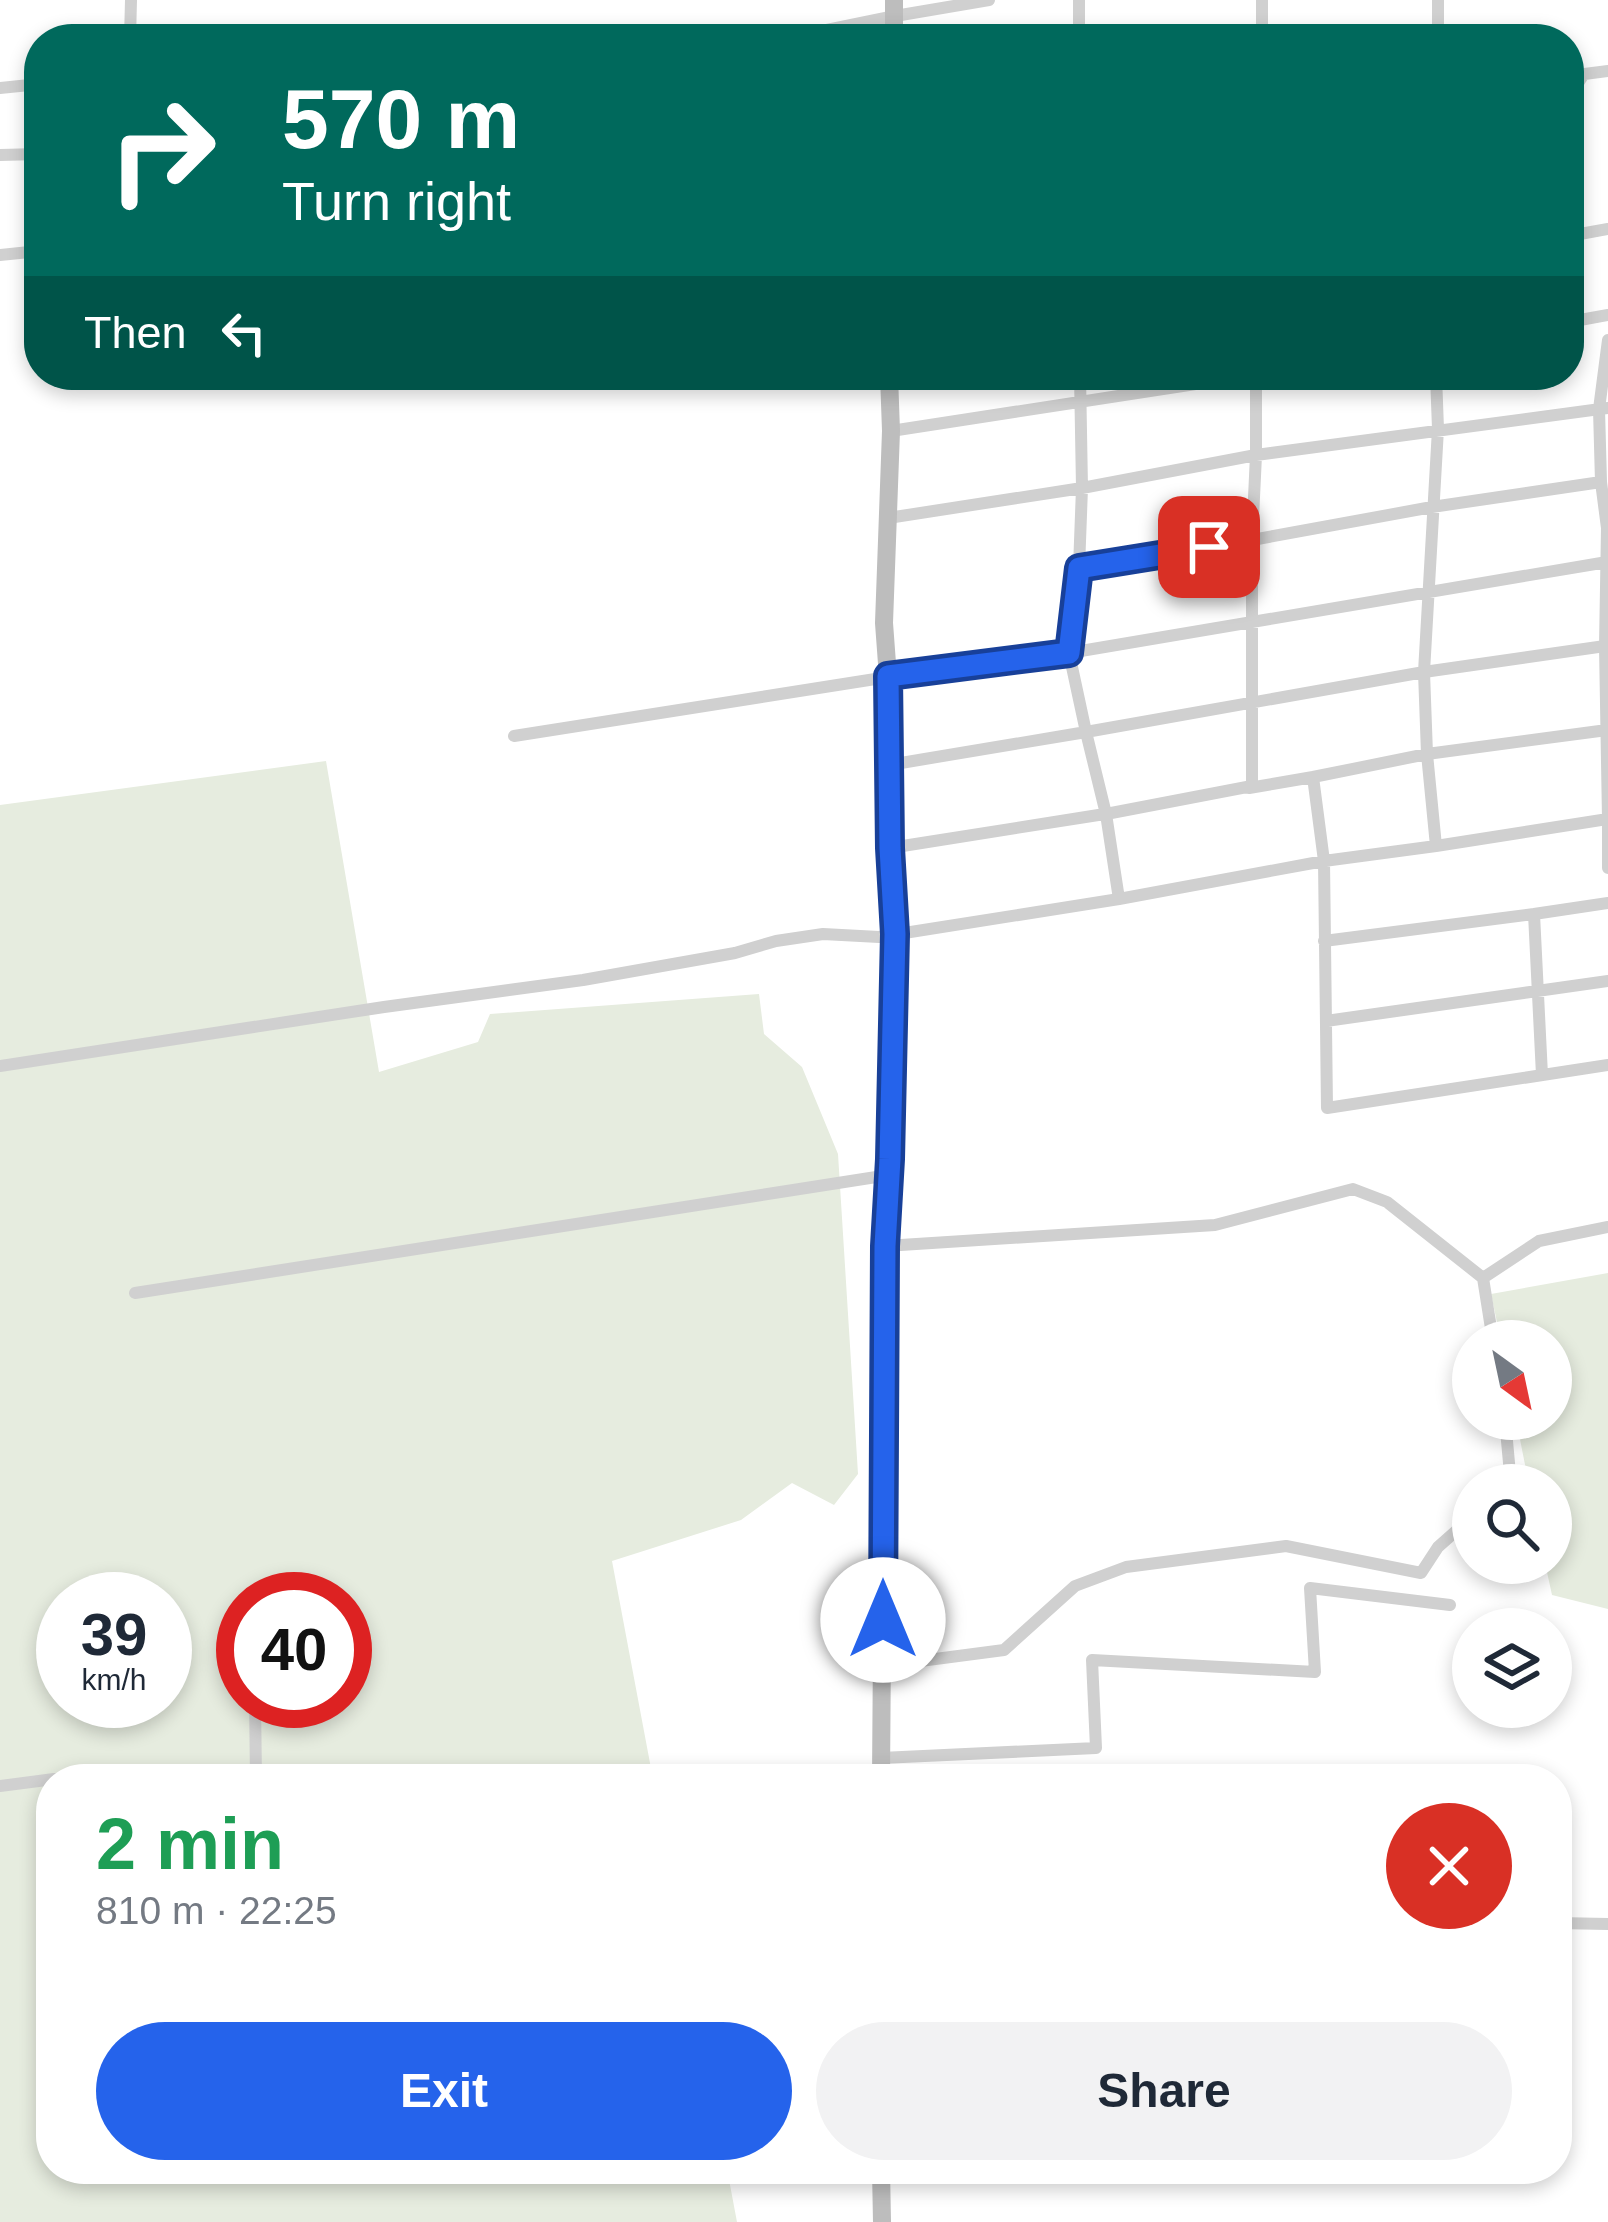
<!DOCTYPE html>
<meta charset="utf-8">
<style>
:root{--surface:#fff;--page:#f2f2f3;--text:#1f2937;--muted:#747a83;--accent:#2563eb}
body{margin:0;font-family:Arial,sans-serif;background:var(--page);color:var(--text);height:100vh;display:flex;flex-direction:column;font-size:45px;white-space:nowrap}
*{box-sizing:border-box;margin:0}
p{font-size:39px;color:var(--muted)}
.icon{flex:none;width:66px;height:66px;fill:none;stroke:currentColor;stroke-width:2;stroke-linecap:round;stroke-linejoin:round}
.map{position:relative;flex:1;overflow:hidden}
.details{position:absolute;left:36px;top:1764px;width:1536px;height:420px;display:flex;flex-direction:column;background:var(--surface);border-radius:48px;box-shadow:0 6px 18px #0003}
.details>*{flex:none}
.banner{position:absolute;left:24px;top:24px;width:1560px;height:366px;border-radius:48px;box-shadow:0 6px 18px #0003;background:#00695c;color:#fff;overflow:hidden}
.needle{width:78px;rotate:147deg}
.controls{position:absolute;left:1452px;top:1320px;display:grid;gap:24px}
.controls a{display:grid;place-items:center;width:120px;height:120px;border-radius:50%;background:var(--surface);box-shadow:0 6px 18px #0003;font-size:60px}
.speed{position:absolute;left:36px;top:1572px;display:flex;gap:24px;font-size:60px;font-weight:700;text-align:center}
.speed>*{display:grid;place-content:center;width:156px;height:156px;border-radius:50%;background:var(--surface);box-shadow:0 6px 18px #0003;line-height:1}
.speed small{font-size:30px;font-weight:400}
.speed .limit{border:18px solid #d22;background:#fff;color:#111}
.pin{position:absolute;display:grid;place-items:center;width:102px;height:102px;color:#fff;margin:-51px;border-radius:24px;box-shadow:0 6px 18px #0006}
.me{position:absolute;width:132px;margin:-66px;rotate:0deg;stroke-linejoin:round;filter:drop-shadow(0 0 9px #0008)}
.turn{display:flex;align-items:center;gap:42px;height:252px;padding:0 60px;font-size:54px}
.turn .icon{width:156px;height:156px;stroke-width:2.5}
.turn b{display:block;font-size:84px;line-height:102px}
.then{display:flex;align-items:center;height:114px;padding:0 60px;background:#0003;gap:24px;font-size:45px}
.round{display:grid;place-items:center;flex:none;width:126px;height:126px;border-radius:63px;background:var(--page)}
.summary{display:flex;align-items:center;justify-content:space-between;height:204px;padding:0 60px}
h1{font-size:72px;font-weight:800;line-height:90px;color:#1e9e55}
.action{display:flex;gap:24px;margin-top:auto;padding:24px 60px}
.action a{flex:1;height:138px;border-radius:72px;background:var(--accent);color:#fff;font-size:48px;font-weight:800;line-height:138px;text-align:center}
.action a+a{background:var(--page);color:var(--text)}
.map>svg:first-child{display:block}
.green{fill:#e6ecdf;fill-rule:evenodd}
.lines{fill:none;stroke-linecap:round;stroke-linejoin:round}
.street{stroke:#d0d0d0;stroke-width:12}
.secondary{stroke:#bdbdbd;stroke-width:18}
.route-casing{stroke:#184099;stroke-width:30}
.route{stroke:#2563eb;stroke-width:21}
</style>
<div class="map">
<svg width="1608" height="2222" viewBox="0 0 1608 2222">
<rect width="100%" height="100%" fill="#fff"/>
<path class="green" d="M326,761L379,1072L478,1042L490,1014L759,994L764,1034L802,1067L838,1154L858,1474L834,1505L792,1483L741,1520L612,1561L653,1779H51V2169H727L737,2222H0V805ZM63,1599H165V1701H63ZM243,1599H345V1701H243Z
M1608,1273V1609L1552,1595L1545,1563H1551V1485H1529L1516,1419H1551V1341H1501L1491,1294Z"/>
<g class="lines">
<path class="street" d="M1079,0V39
M1262,0V39
M1438,0V39
M130,39L131,0
M783,39L895,16L989,0
M1569,76L1608,71
M0,88L39,84
M1569,97L1584,74
M0,155L39,154
M1569,236L1608,229
M0,255L39,251
M1569,322L1608,315
M1080,375L1082,488L1079,568L1252,540V786L1106,814L1086,732L1424,672L1438,429L1436,375
M1256,375V455L1252,540L1432,507L1601,482
M891,431L1254,375
M888,518L1082,488L1256,455L1608,408
M1605,646L1607,528L1601,482L1599,409L1608,340
M514,736L888,677L1069,653L1079,568
M889,765L1086,732L1069,653L1607,562
M1249,788L1313,777
M1106,814L1119,899
M1608,819V868
M1436,846L1324,861L1313,777L1427,754L1424,672L1605,646L1608,819L1436,846L1427,754L1607,730
M890,848L1111,813
M1534,914L1608,903
M1324,941L1534,914L1542,1075
M1326,1021L1608,981
M0,1066L384,1007L583,980L735,953L776,941L823,934L879,937L1119,899L1324,861L1327,1108L1608,1065
M885,1246L1215,1225L1353,1189L1387,1202L1483,1278L1493,1341
M1483,1278L1539,1241L1608,1227
M135,1293L889,1175
M1505,1419L1511,1485
M882,1666L1004,1650L1075,1586L1126,1567L1286,1546L1421,1573L1438,1547L1473,1516
M255,1701L256,1779
M881,1758L1096,1748L1092,1660L1315,1672L1310,1588L1450,1605
M293,1779H294
M0,1786L54,1779
M1557,1923L1608,1924"/>
<path class="secondary" d="M894,39V0
M881,1779L885,1246L890,1159L895,934L890,848L888,677L884,623L891,431L889,375
M881,2169L882,2222"/>
</g>
<g class="lines">
<defs>
<path id="route" d="M883,1620L885,1246L890,1159L895,934L890,848L888,676L1069,653L1079,568L1209,547"/>
</defs>
<use href="#route" class="route-casing"/>
<use href="#route" class="route"/>
</g>
</svg>
<div class="controls">
<a><svg class="needle" viewBox="-14 -14 28 28"><path d="M0-13l5 13h-10z" fill="#e53935"/><path d="M0 13l5-13h-10z" fill="#747a83"/></svg></a>
<a><svg class="icon" aria-label="search" viewBox="0 0 24 24"><circle cx="10" cy="10" r="6"/><path d="M15 15l6 6"/></svg></a>
<a><svg class="icon" aria-label="layers" viewBox="0 0 24 24"><path d="M12 4l9 5-9 5-9-5zM3 14l9 5 9-5"/></svg></a>
</div>
<div class="speed"><div>39<small>km/h</small></div><div class="limit">40</div></div>
<div class="pin" style="left:1209px;top:547px;background:#d93025"><svg class="icon" aria-label="arrive" viewBox="0 0 24 24"><path d="M6 21V4h12l-3 4 3 4H6"/></svg></div>
<svg class="me" style="left:883px;top:1620px" viewBox="-20 -20 40 40"><circle r="19" fill="#fff"/><path d="M0-13L10 11 0 6-10 11z" fill="#2563eb"/></svg>
<div class="banner">
<div class="turn"><svg class="icon" aria-label="right" viewBox="0 0 24 24"><path d="M7 20v-9h11M14 6l5 5-5 5"/></svg><div><b>570 m</b>Turn right</div></div>
<div class="then">Then<svg class="icon" aria-label="left" viewBox="0 0 24 24"><path d="M17 20v-9H6M10 6l-5 5 5 5"/></svg></div>
</div>
<section class="details">
<div class="summary"><div><h1>2 min</h1><p>810 m · 22:25</p></div><a class="round" style="background:#d93025;color:#fff"><svg class="icon" aria-label="close" viewBox="0 0 24 24"><path d="M6 6l12 12M18 6L6 18"/></svg></a></div>
<div class="action"><a>Exit</a><a>Share</a></div>
</section>
</div>
